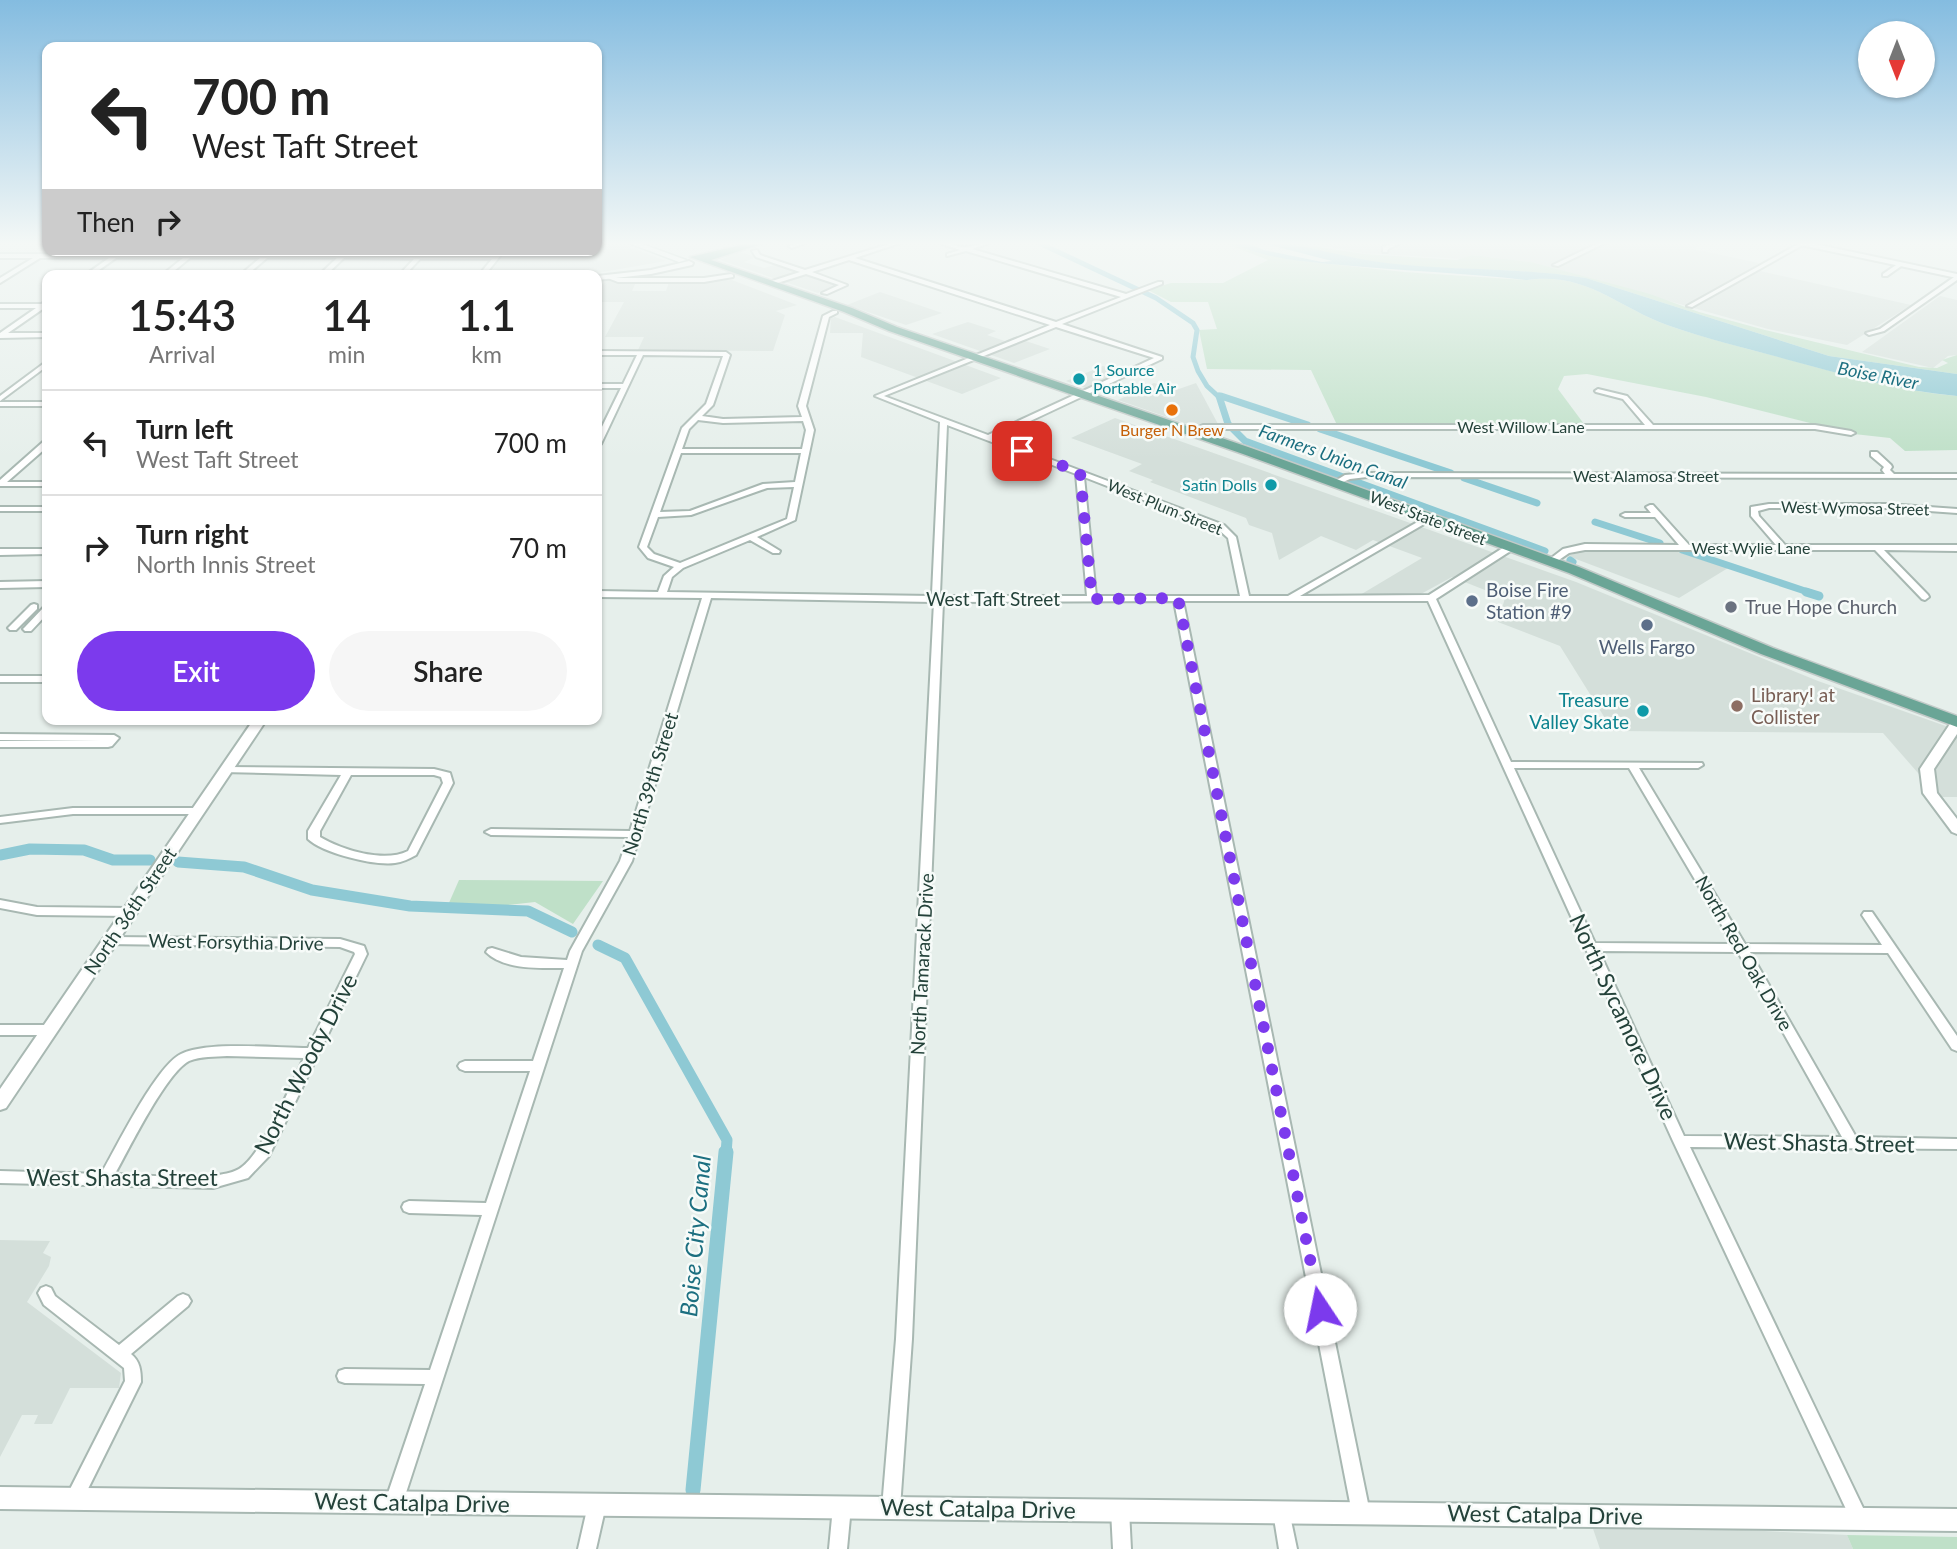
<!DOCTYPE html>
<style>
:root{--surface:#fff;--page:#f6f6f6;--text:#222;--muted:#767676;--line:#e0e0e0;--accent:#7c3aed}
body{margin:0;font-family:Lato,sans-serif;background:var(--page);color:var(--text);height:100vh;display:flex;flex-direction:column;font-size:26px;white-space:nowrap}
*{box-sizing:border-box;margin:0}
p{font-size:23px;color:var(--muted)}
.icon{flex:none;width:38px;height:38px;fill:none;stroke:currentColor;stroke-width:2;stroke-linecap:round;stroke-linejoin:round}
.map{position:relative;flex:1;overflow:hidden}
.sheet{position:absolute;left:42px;top:270px;width:560px;height:455px;display:flex;flex-direction:column;background:var(--surface);border-radius:14px;box-shadow:0 2px 5px #0004}
.sheet>*{flex:none}
.top-card{position:absolute;left:42px;top:42px;width:560px;height:214px;border-radius:14px;box-shadow:0 2px 5px #0004;background:#fff;color:var(--text);overflow:hidden}
.needle{width:46px;rotate:180deg}
.tools{position:absolute;left:1858px;top:21px;display:grid;gap:14px}
.tools a{display:grid;place-items:center;width:77px;height:77px;border-radius:50%;background:var(--surface);box-shadow:0 2px 5px #0004;font-size:35px}
.pin{position:absolute;display:grid;place-items:center;width:60px;height:60px;color:#fff;margin:-30px;border-radius:14px;box-shadow:0 4px 10px #0006}
.me{position:absolute;width:77px;margin:-38px;rotate:349deg;stroke-linejoin:round;filter:drop-shadow(0 0 5px #0008)}
.turn{display:flex;align-items:center;gap:24px;height:147px;padding:0 35px;font-size:32px}
.turn .icon{width:91px;height:91px;stroke-width:2.5}
.turn b{display:block;font-size:49px;line-height:60px}
.then{display:flex;align-items:center;height:66px;padding:0 35px;background:#0003;gap:14px;font-size:26px}
.eta{display:flex;justify-content:space-evenly;align-items:center;height:119px;text-align:center}
.eta b{font-size:42px;font-weight:600;line-height:49px}
.primary-button{display:flex;gap:14px;margin-top:auto;padding:14px 35px}
.primary-button a{flex:1;height:80px;border-radius:42px;background:var(--accent);color:#fff;font-size:28px;font-weight:600;line-height:80px;text-align:center}
.primary-button a+a{background:var(--page);color:var(--text)}
ul{padding:0;list-style:none}
li{display:flex;align-items:center;gap:21px;height:105px;padding:0 35px;border-top:2px solid var(--line)}
li div{flex:1}
li b{display:block;font-size:26px}
li em{font-style:normal}
.map>svg:first-child{display:block}
.built{fill:#d4dfda}
.green{fill:#bfe0c8}
.water{fill:#8ec9d4}
.lines{fill:none;stroke-linecap:round;stroke-linejoin:round}
.canal-far4{stroke:#8ec9d4;stroke-width:5}
.canal-far3{stroke:#8ec9d4;stroke-width:7}
.canal-far2{stroke:#8ec9d4;stroke-width:9}
.canal-far1{stroke:#8ec9d4;stroke-width:11}
.canal{stroke:#8ec9d4;stroke-width:15}
.minor-casing{stroke:#a8b8b2;stroke-width:4}
.tertiary-casing{stroke:#a8b8b2;stroke-width:4}
.secondary-casing{stroke:#a4bbb3;stroke-width:3}
.primary-casing{stroke:#c2cac8;stroke-width:3}
.minor{fill:#fff;fill-rule:evenodd}
.tertiary{fill:#fff;fill-rule:evenodd}
.secondary{fill:#fff;fill-rule:evenodd}
.primary{fill:#6aa596;fill-rule:evenodd}
.route{stroke:#7c3aed;stroke-width:12;stroke-dasharray:0 21.6}
.culture-dot{fill:#0f9aa8;stroke:#f7fbf9;stroke-width:2.5}
.food-dot{fill:#e8710a;stroke:#f7fbf9;stroke-width:2.5}
.service-dot{fill:#5c6f8a;stroke:#f7fbf9;stroke-width:2.5}
.worship-dot{fill:#6b7280;stroke:#f7fbf9;stroke-width:2.5}
.education-dot{fill:#8d6e63;stroke:#f7fbf9;stroke-width:2.5}
.labels{text-anchor:middle;stroke-width:5;stroke-linejoin:round;paint-order:stroke}
.far-culture-label{font-size:16px;fill:#0d838f;stroke:#f7fbf9;text-anchor:start}
.far-street-label{font-size:16px;fill:#24423a;stroke:#f7fbf9}
.far-food-label{font-size:16px;fill:#c56008;stroke:#f7fbf9}
.far-water-label{font-size:18px;font-style:italic;fill:#1c6f80;stroke:#f7fbf9}
.service-label{font-size:19px;fill:#4e5e75;stroke:#f7fbf9;text-anchor:start}
.street-label{font-size:19px;fill:#24423a;stroke:#f7fbf9}
.worship-label{font-size:19px;fill:#5b616d;stroke:#f7fbf9;text-anchor:start}
.education-label{font-size:19px;fill:#785e54;stroke:#f7fbf9;text-anchor:start}
.culture-label{font-size:19px;fill:#0d838f;stroke:#f7fbf9;text-anchor:end}
.near-street-label{font-size:23px;fill:#24423a;stroke:#f7fbf9}
.near-water-label{font-size:24px;font-style:italic;fill:#1c6f80;stroke:#f7fbf9}
</style>
<div class="map">
<svg width="1957" height="1549" viewBox="0 0 1957 1549">
<rect width="100%" height="100%" fill="#e6efeb"/>
<path class="built" d="M597,242H616L666,261L585,275H488L508,250H597Z
M1302,242H1705L1693,249L1759,263L1751,269L1911,305L1847,345L1768,329L1531,262L1472,255L1464,259L1363,253Z
M739,252L756,257L744,262L764,268L778,264L836,282V285L818,293L812,291L720,260Z
M604,279L636,282L632,291H666L669,282L732,280L797,305L776,311L785,315L773,351L638,350L644,337H605L624,302H597V281Z
M880,292L895,297L942,313L906,325L847,305Z
M1940,296L1957,300V355L1948,356L1933,368L1862,352Z
M835,317L1001,378L962,394L861,357L863,333H830L831,318Z
M968,322L996,331L987,335L1005,341L1014,337L1050,349L1014,363L932,334Z
M1103,366L1124,373L1088,389L1066,381Z
M1154,383L1176,390L1196,383L1218,424H1187L1118,400Z
M1115,418L1576,582L1818,681L1957,730V797H1939L1883,733L1613,731L1560,646L1498,622L1505,598L1452,577L1419,595H1360L1422,558L1373,540L1356,550L1321,536L1279,560L1272,533L1249,525L1246,518L1150,482L1153,480L1129,471L1142,464L1071,438Z
M1588,549L1672,550L1728,568L1679,598L1568,556Z
M0,1240L50,1241L43,1253L51,1257L49,1266L27,1302L121,1373L119,1388H70L52,1424H34L38,1415H22L0,1457Z
M1591,1523L1847,1535L1853,1549H1600Z"/>
<path class="green" d="M1222,242H1231L1260,252L1302,261L1404,272L1527,280C1587,272 1617,307 1667,325C1707,339 1749,349 1790,360C1845,375 1900,391 1957,396V450L1905,451L1890,438L1854,434L1706,397L1587,374L1564,376L1558,389L1584,424L1337,425L1311,370L1207,369L1199,330L1217,329L1208,302H1171L1148,290L1171,283H1223L1268,260Z
M1286,242L1364,254L1457,260L1472,255L1531,262L1650,294L1699,312L1765,330L1919,367L1937,368L1948,363L1942,360L1957,355V374L1829,356L1586,278C1530,269 1475,270 1419,267C1375,265 1328,255 1286,242Z
M459,880L603,881L573,924L535,902L445,912Z
M1847,1535L1957,1537V1549H1853Z"/>
<path class="water" d="M1231,242H1244L1264,250L1322,262L1332,261L1258,242C1302,242 1343,258 1386,263C1453,271 1519,267 1586,278L1829,356L1957,374V396C1898,391 1842,374 1785,359C1746,348 1706,339 1667,325C1617,307 1587,272 1527,280C1466,273 1403,271 1341,265C1305,262 1263,259 1231,242Z"/>
<g class="lines">
<path class="canal-far4" d="M1037,242L1156,298L1193,323L1197,330L1193,357L1198,371L1207,386L1220,398
M1219,395L1226,398"/>
<path class="canal-far3" d="M1219,396L1228,424L1245,441L1545,551
M1221,396L1308,425
M1320,429L1451,473
M1464,478L1537,503
M1595,522L1660,543
M1682,550L1811,593
M1570,560L1573,562"/>
<path class="canal-far2" d="M1806,592L1819,596"/>
<path class="canal-far1" d="M0,855L30,849L84,850L113,860H150
M178,862L244,867L312,890L410,906L528,911L572,932
M598,945L625,958L727,1140L726,1154"/>
<path class="canal" d="M693,1490L726,1152"/>
<defs>
<path id="minor" d="M800,242H808L792,248L789,246Z
M895,242H903L855,258L1056,322L1121,297L966,251L947,256V254L960,250L937,242C947,241 958,248 967,247C976,246 983,242 992,242L972,249L1126,294L1158,282H1162V284L1062,324L1162,357V359L994,438L1224,525L1236,537L1249,596H1288L1428,516H1431V520L1300,596L1429,595L1506,546H1512V550L1436,599L1511,762L1702,763L1703,765L1698,768H1639L1745,944L1882,945L1862,915L1864,912H1872L1957,1036V1051L1952,1049L1888,953L1750,952L1856,1137L1957,1139V1149L1690,1147L1865,1512L1868,1518L1865,1524L1859,1527L1853,1524L1673,1141L1428,601H1183L1370,1513L1367,1519L1361,1521L1355,1519L1352,1513L1174,601L943,602L912,1339L900,1508L897,1514L891,1516L885,1514L882,1508L896,1339L934,602L711,598L632,861L582,951L403,1502L400,1508L394,1510L388,1508L385,1502L425,1384L345,1383L339,1381L337,1376L339,1371L345,1369L430,1370L482,1215L409,1213L404,1211L402,1207L404,1203L409,1201L486,1203L530,1071H465L460,1069L458,1066L460,1063L465,1061H533L564,968C540,968 504,970 486,952L488,949L492,948L521,957L567,960L570,951L620,861L628,837L491,835L485,832L491,829L630,831L702,598L597,597V591L658,592L664,576L674,567L648,558L639,547L682,428L706,404L723,356L643,355L601,444L597,446V437L621,388H597V384H623L637,355H597V351L726,352L730,355L713,405L702,416L723,419L802,417L798,406L823,316L833,311H837V313L829,317L806,406L814,430L795,520L757,537L780,551L779,553H773L750,540L683,568L672,577L667,592L933,596L932,594L940,422L875,396L1050,325L849,260L812,272L847,285L827,294L822,293L839,285L806,274L771,285L768,283L769,282L800,272L756,257L752,251L757,250L760,255L805,270ZM1056,327L1154,358L988,435L884,396ZM698,420L723,423L803,421L806,430L802,449H682L689,429ZM947,425L1076,474L1087,596H942L940,594ZM681,453H801L795,482L763,484L690,511L660,512ZM1084,477L1218,529L1228,538L1240,596H1096ZM794,487L787,519L680,563L654,554L647,547L658,517L691,515L767,488ZM1514,768H1629L1733,944L1595,943ZM1599,951L1738,952L1842,1137L1684,1136Z
M1396,242H1403L1388,249L1387,252H1383V247Z
M1600,242H1607L1558,266L1553,265Z
M1802,242H1808L1692,307L1687,306Z
M499,250H505L485,275H479L492,259H420L405,275H399L414,259L344,258L326,275H319L337,258H267L247,275H240L260,258H190L169,275H162L183,258H116L92,275H85L109,258H40L0,283V278L33,258H0V254L341,255L344,253L347,255H417L420,253L423,255H495Z
M1899,263L1904,264L1887,276H1883V274Z
M731,274L733,275V277L704,282H618L605,277L608,275L618,278H704Z
M1957,275V280L1884,331L1869,335L1866,333L1880,329Z
M47,301V306L8,333H47V337L0,338V333L36,308H0V304H41Z
M47,361V366L0,401V396Z
M1598,389L1627,396L1653,425H1815L1851,431L1855,433L1851,435L1815,429H1204L1192,433L1188,431L1203,425H1645L1623,399L1596,392L1595,391Z
M0,402H47V406H0Z
M44,441H47V447L7,482H47V486H0V480Z
M1871,452H1877L1891,465L1892,467L1890,470L1894,474H1957V478L1367,477L1350,479L1336,485L1332,483L1345,475L1367,473L1885,474L1882,470L1884,467L1871,456Z
M1769,504H1887L1957,509V513L1887,508H1769L1758,511L1759,516L1785,545H1957V551L1884,550L1928,595L1929,597L1925,600L1922,599L1875,550H1585L1569,553L1553,564L1550,565L1546,562L1563,549L1585,544L1679,545L1655,517H1625L1621,515L1625,513H1651L1646,507L1650,505H1653L1689,545H1776L1751,516V507Z
M0,507H47V511H0Z
M0,549H47V554L0,555Z
M47,581V587L0,588V582Z
M34,604L37,605V609L16,630H10L8,628L31,605Z
M47,606V614L31,631H25L23,629L25,627L44,607Z
M0,676H47V682H0Z
M0,734L114,735L119,738L112,746L108,747H0V741H101L0,740Z
M226,767L434,769L450,773L453,783L416,855C409,859 402,862 395,863C374,866 323,853 308,839V831L341,775L222,772L221,770ZM351,775H434L441,777L443,783L408,851C384,863 342,850 320,837V831Z
M73,808H199L204,811L199,814H73L0,823V817Z
M0,900L37,907L130,908L134,909L136,912L134,915L130,916L37,915L0,908Z
M110,937L340,939L364,946L367,954L269,1156L248,1178L213,1188L0,1183V1171L101,1174C116,1148 156,1066 181,1054C208,1041 276,1048 308,1048L355,954L354,952L340,947L106,944L104,941L106,938ZM227,1056L304,1058C291,1084 262,1156 239,1169C218,1182 143,1175 115,1174C129,1149 166,1073 189,1061C200,1056 216,1057 227,1056Z
M0,1025H50L55,1027L56,1030L55,1033L50,1035H0Z
M46,1286L51,1288L55,1296L119,1345L178,1296L183,1294L188,1296L191,1301L188,1306L131,1354C140,1361 141,1371 141,1382L80,1505L74,1507L68,1505L65,1499L125,1381L124,1368L44,1305L38,1293L41,1288Z
M597,1497L603,1499L606,1505L596,1549H578L588,1505L591,1499Z
M842,1499L848,1501L851,1507L847,1549H829L833,1507L836,1501Z
M1120,1502L1126,1504L1129,1510L1131,1549H1113L1111,1510L1114,1504Z
M1282,1504L1288,1506L1297,1549H1279L1273,1512L1276,1506Z"/>
<path id="tertiary" d="M1793,242H1805L1957,274V278L1796,244Z
M689,261L693,263L692,265L651,274L597,280V276L651,270Z
M254,719H267L6,1108L0,1110V1089Z
M1957,720V734L1934,769L1937,793L1957,819V834L1952,832L1923,793L1920,769L1952,721Z
M0,1487L1957,1509V1531L0,1509Z"/>
<path id="secondary" d="M626,242H637L686,260L679,262Z"/>
<path id="primary" d="M754,242H768L711,260L852,308L897,327L1251,448L1579,567L1773,648L1957,716V727L1761,654L1569,573L1243,454L889,331L844,312L690,257Z"/>
</defs>
<use href="#minor" class="minor-casing"/>
<use href="#tertiary" class="tertiary-casing"/>
<use href="#secondary" class="secondary-casing"/>
<use href="#primary" class="primary-casing"/>
<use href="#minor" class="minor"/>
<use href="#tertiary" class="tertiary"/>
<use href="#secondary" class="secondary"/>
<use href="#primary" class="primary"/>
</g>
<linearGradient id="sky" x2="0" y2="1"><stop stop-color="#84bce0"/><stop offset="0.53" stop-color="#f4f8f6"/><stop offset="1" stop-color="#f4f8f6" stop-opacity="0"/></linearGradient>
<rect width="1957" height="459" fill="url(#sky)"/>
<g class="lines">
<path class="route" d="M1022,451L1080,472L1092,599L1178,598L1320,1309"/>
</g>
<g class="culture-dot">
<circle cx="1079" cy="379" r="7"/>
<circle cx="1271" cy="485" r="7"/>
<circle cx="1643" cy="711" r="7"/>
</g>
<circle class="food-dot" cx="1172" cy="410" r="7"/>
<g class="service-dot">
<circle cx="1472" cy="601" r="7"/>
<circle cx="1647" cy="625" r="7"/>
</g>
<circle class="worship-dot" cx="1731" cy="607" r="7"/>
<circle class="education-dot" cx="1737" cy="706" r="7"/>
<g class="labels">
<g class="far-culture-label">
<text x="1093" y="376">1 Source<tspan x="1093" dy="18">Portable Air</tspan></text>
<text x="1257" y="491" text-anchor="end">Satin Dolls</text>
</g>
<g class="far-street-label">
<text x="1521" y="433">West Willow Lane</text>
<text x="1646" y="482">West Alamosa Street</text>
<text transform="translate(1165 507) rotate(22)" y="6">West Plum Street</text>
<text transform="translate(1855 508) rotate(1)" y="6">West Wymosa Street</text>
<text transform="translate(1428 518) rotate(21)" y="6">West State Street</text>
<text x="1751" y="554">West Wylie Lane</text>
</g>
<g class="far-food-label">
<text x="1172" y="436">Burger N Brew</text>
</g>
<g class="far-water-label">
<text transform="translate(1878 376) rotate(11)" y="6">Boise River</text>
<text transform="translate(1333 457) rotate(20)" y="6">Farmers Union Canal</text>
</g>
<g class="service-label">
<text x="1486" y="597">Boise Fire<tspan x="1486" dy="22">Station #9</tspan></text>
<text x="1647" y="654" text-anchor="middle">Wells Fargo</text>
</g>
<g class="street-label">
<text x="993" y="606">West Taft Street</text>
<text transform="translate(650 784) rotate(-73)" y="7">North 39th Street</text>
<text transform="translate(130 911) rotate(-56)" y="7">North 36th Street</text>
<text transform="translate(236 942) rotate(1)" y="7">West Forsythia Drive</text>
<text transform="translate(1744 953) rotate(60)" y="7">North Red Oak Drive</text>
<text transform="translate(922 964) rotate(-87)" y="7">North Tamarack Drive</text>
</g>
<g class="worship-label">
<text x="1745" y="614">True Hope Church</text>
</g>
<g class="education-label">
<text x="1751" y="702">Library! at<tspan x="1751" dy="22">Collister</tspan></text>
</g>
<g class="culture-label">
<text x="1629" y="707">Treasure<tspan x="1629" dy="22">Valley Skate</tspan></text>
</g>
<g class="near-street-label">
<text transform="translate(1623 1017) rotate(65)" y="8">North Sycamore Drive</text>
<text transform="translate(306 1064) rotate(-63)" y="8">North Woody Drive</text>
<text transform="translate(1819 1143) rotate(1)" y="8">West Shasta Street</text>
<text x="122" y="1186">West Shasta Street</text>
<text transform="translate(412 1503) rotate(1)" y="8">West Catalpa Drive</text>
<text transform="translate(978 1509) rotate(1)" y="8">West Catalpa Drive</text>
<text transform="translate(1545 1515) rotate(1)" y="8">West Catalpa Drive</text>
</g>
<g class="near-water-label">
<text transform="translate(696 1236) rotate(-85)" y="8">Boise City Canal</text>
</g>
</g>
</svg>
<div class="tools">
<a><svg class="needle" viewBox="-14 -14 28 28"><path d="M0-13l5 13h-10z" fill="#e53935"/><path d="M0 13l5-13h-10z" fill="#767676"/></svg></a>
</div>
<div class="pin" style="left:1022px;top:451px;background:#d93025"><svg class="icon" aria-label="arrive" viewBox="0 0 24 24"><path d="M6 21V4h12l-3 4 3 4H6"/></svg></div>
<svg class="me" style="left:1320px;top:1309px" viewBox="-20 -20 40 40"><circle r="19" fill="#fff"/><path d="M0-13L10 11 0 6-10 11z" fill="#7c3aed"/></svg>
<div class="top-card">
<div class="turn"><svg class="icon" aria-label="left" viewBox="0 0 24 24"><path d="M17 20v-9H6M10 6l-5 5 5 5"/></svg><div><b>700 m</b>West Taft Street</div></div>
<div class="then">Then<svg class="icon" aria-label="right" viewBox="0 0 24 24"><path d="M7 20v-9h11M14 6l5 5-5 5"/></svg></div>
</div>
<section class="sheet">
<div class="eta">
<div><b>15:43</b><p>Arrival</p></div>
<div><b>14</b><p>min</p></div>
<div><b>1.1</b><p>km</p></div>
</div>
<ul>
<li><svg class="icon" aria-label="left" viewBox="0 0 24 24"><path d="M17 20v-9H6M10 6l-5 5 5 5"/></svg><div><b>Turn left</b><p>West Taft Street</p></div><em>700 m</em></li>
<li><svg class="icon" aria-label="right" viewBox="0 0 24 24"><path d="M7 20v-9h11M14 6l5 5-5 5"/></svg><div><b>Turn right</b><p>North Innis Street</p></div><em>70 m</em></li>
</ul>
<div class="primary-button"><a>Exit</a><a>Share</a></div>
</section>
</div>
